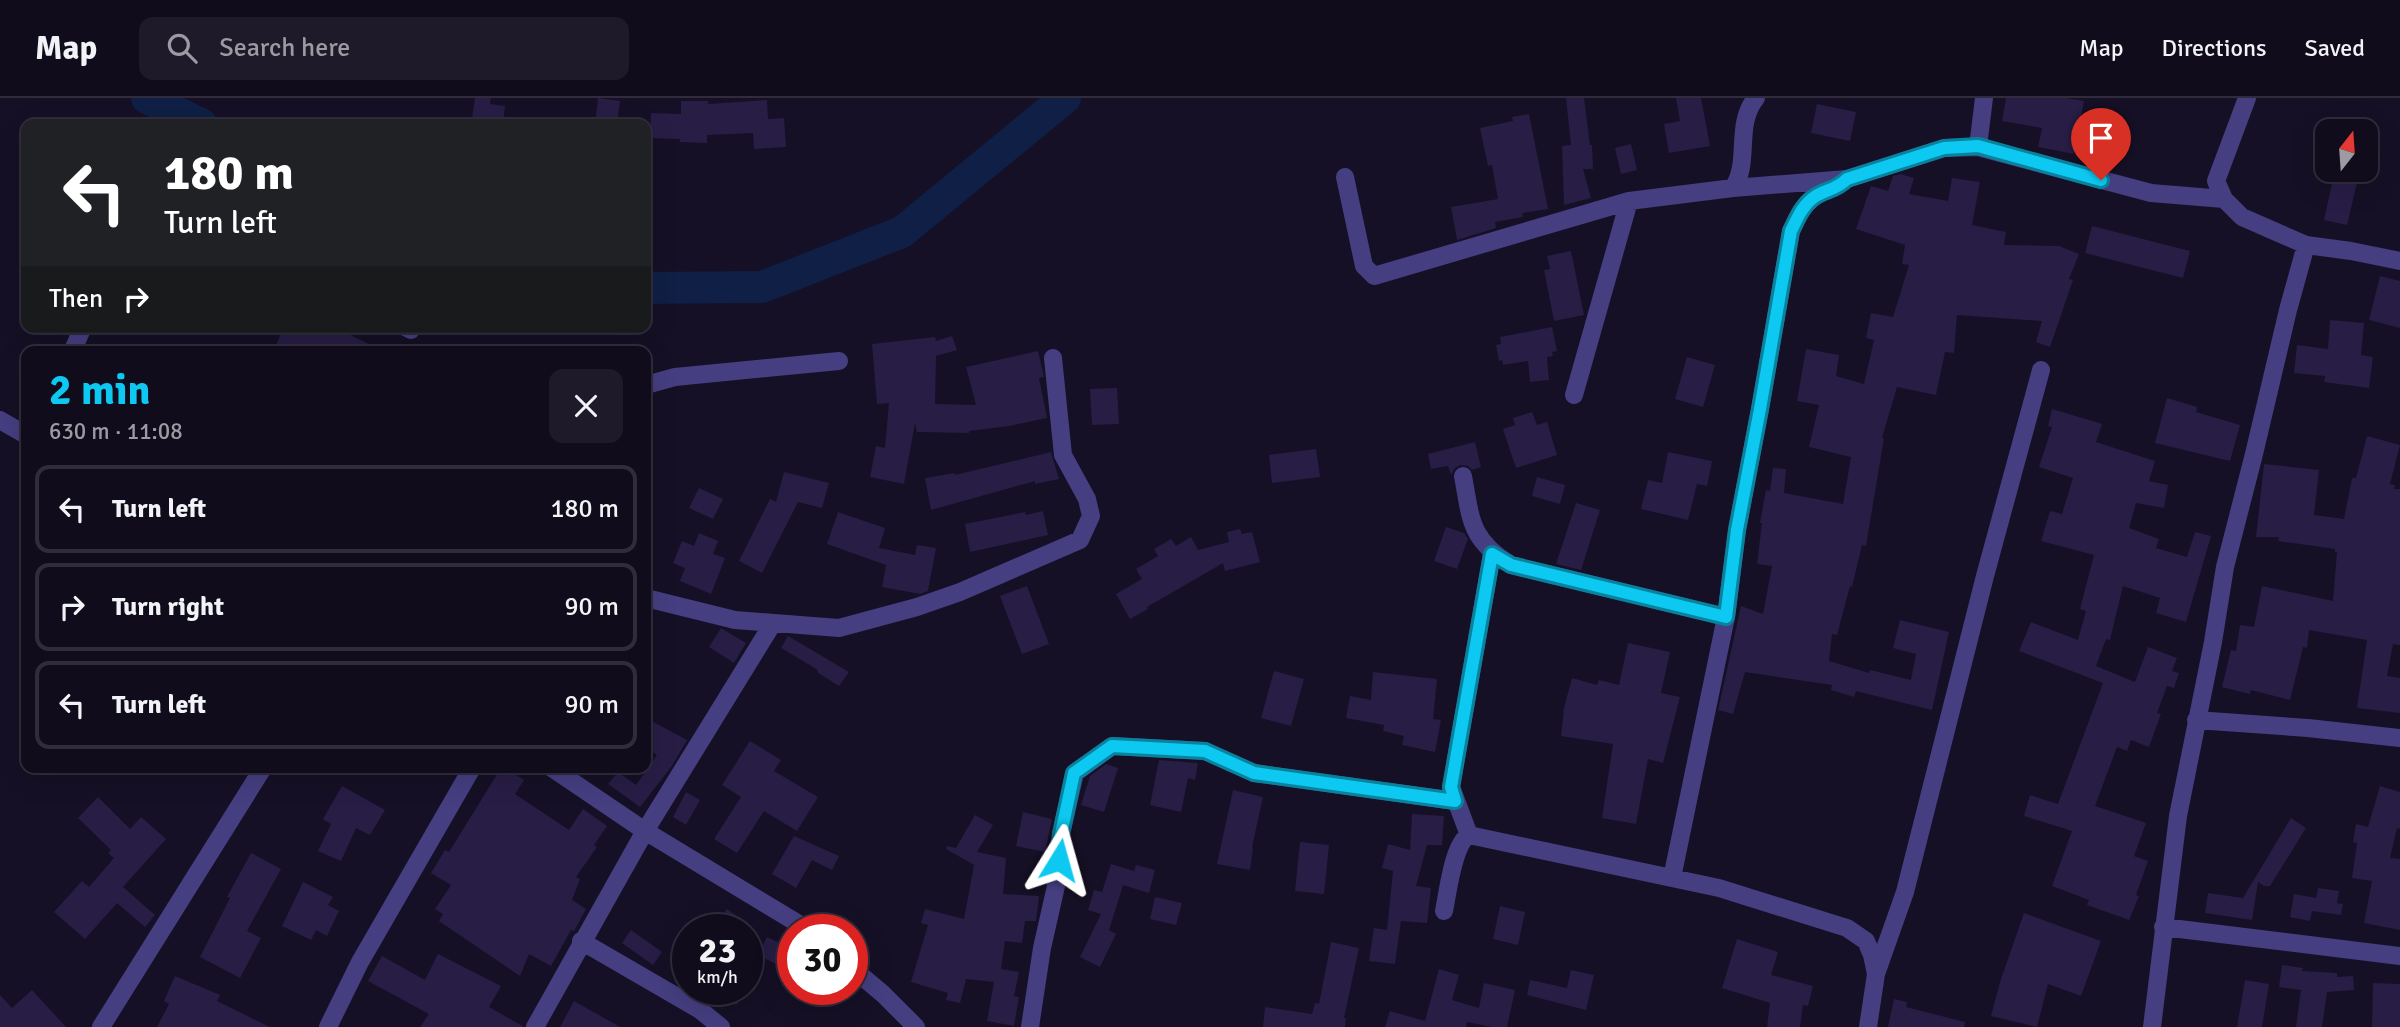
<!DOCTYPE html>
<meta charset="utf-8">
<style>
:root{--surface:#100c1c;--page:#1e1a29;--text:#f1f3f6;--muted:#9c9ba3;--line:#302c3b;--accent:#0dc9f1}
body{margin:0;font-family:Signika,sans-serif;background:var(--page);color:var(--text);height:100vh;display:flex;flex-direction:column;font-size:26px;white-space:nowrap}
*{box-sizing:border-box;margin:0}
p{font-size:23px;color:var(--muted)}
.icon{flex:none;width:38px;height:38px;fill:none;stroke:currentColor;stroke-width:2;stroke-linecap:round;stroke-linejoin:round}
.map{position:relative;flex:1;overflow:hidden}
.drawer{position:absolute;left:21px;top:248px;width:630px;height:427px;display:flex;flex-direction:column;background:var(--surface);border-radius:14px;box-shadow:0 7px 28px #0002,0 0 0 2px var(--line)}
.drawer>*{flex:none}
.guide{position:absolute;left:21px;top:21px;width:630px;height:214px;border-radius:14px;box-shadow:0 7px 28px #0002,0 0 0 2px var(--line);background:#202124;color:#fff;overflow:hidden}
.needle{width:46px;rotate:17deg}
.fabs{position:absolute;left:2315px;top:21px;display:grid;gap:14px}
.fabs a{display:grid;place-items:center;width:63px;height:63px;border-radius:14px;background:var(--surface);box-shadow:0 7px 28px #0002,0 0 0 2px var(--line);font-size:35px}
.speed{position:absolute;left:672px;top:816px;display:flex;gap:14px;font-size:35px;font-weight:700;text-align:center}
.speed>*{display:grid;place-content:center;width:91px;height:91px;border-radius:50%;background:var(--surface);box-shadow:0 7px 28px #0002,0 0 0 2px var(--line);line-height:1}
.speed small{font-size:18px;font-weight:400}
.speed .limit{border:10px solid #d22;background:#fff;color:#111}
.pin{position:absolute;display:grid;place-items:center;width:60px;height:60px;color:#fff;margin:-72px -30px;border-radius:50% 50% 50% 0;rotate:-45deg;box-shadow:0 0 7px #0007}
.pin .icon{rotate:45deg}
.me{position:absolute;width:77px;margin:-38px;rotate:8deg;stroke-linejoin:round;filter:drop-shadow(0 0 5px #0008)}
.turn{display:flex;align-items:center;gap:24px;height:147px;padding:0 28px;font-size:32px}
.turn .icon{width:91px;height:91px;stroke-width:2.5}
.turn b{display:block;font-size:49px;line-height:60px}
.then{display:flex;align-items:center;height:66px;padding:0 28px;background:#0003;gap:14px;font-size:26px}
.round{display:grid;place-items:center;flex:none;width:74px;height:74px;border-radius:14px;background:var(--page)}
.overview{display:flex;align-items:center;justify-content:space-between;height:119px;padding:0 28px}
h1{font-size:42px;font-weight:700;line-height:52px;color:var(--accent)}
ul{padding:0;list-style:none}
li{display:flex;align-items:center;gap:21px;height:88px;margin:0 14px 10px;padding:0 14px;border:4px solid var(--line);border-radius:14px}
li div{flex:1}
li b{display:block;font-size:26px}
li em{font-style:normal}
header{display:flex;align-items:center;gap:42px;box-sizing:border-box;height:98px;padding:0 35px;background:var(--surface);border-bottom:2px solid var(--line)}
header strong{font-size:33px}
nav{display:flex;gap:38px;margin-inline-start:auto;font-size:24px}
.search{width:490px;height:63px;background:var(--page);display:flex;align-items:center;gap:18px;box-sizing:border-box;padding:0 24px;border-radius:14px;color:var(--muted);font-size:26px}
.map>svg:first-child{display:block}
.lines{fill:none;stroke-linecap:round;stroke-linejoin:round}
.river{stroke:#0f1f45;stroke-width:32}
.building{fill:#281d45}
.minor{stroke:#453e81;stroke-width:18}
.route-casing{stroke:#08839d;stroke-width:18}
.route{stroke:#0dc9f1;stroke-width:12}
</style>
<header>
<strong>Map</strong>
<div class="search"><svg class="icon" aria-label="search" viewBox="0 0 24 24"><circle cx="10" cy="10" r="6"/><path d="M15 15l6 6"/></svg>Search here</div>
<nav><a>Map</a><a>Directions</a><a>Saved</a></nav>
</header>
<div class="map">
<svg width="2400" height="929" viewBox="0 0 2400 929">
<rect width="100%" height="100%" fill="#151025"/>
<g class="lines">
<path class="river" d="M147,0L201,26
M646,190L762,189L902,134L1065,0"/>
</g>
<path class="building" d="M475,0H491L490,6L505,8L503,26H471Z
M598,0L620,3L617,26H595Z
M1566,0H1584L1590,47H1592L1593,71H1583L1591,100L1564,107L1562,48L1571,47Z
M1676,0H1701L1710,48L1669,55L1664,26L1680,23Z
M2006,0H2066L2084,3L2074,56L2038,49L2042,30L2002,23Z
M767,2L768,21L784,20L786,49L754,51L753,35L707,37V45L680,44V41L650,40L651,15L681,16V3H708V6Z
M1817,6L1856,14L1850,43L1811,35Z
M1529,16L1548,111L1522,115L1523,119L1495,124L1496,130L1457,142L1451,109L1498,101L1492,67L1488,68L1480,30L1513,23L1512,19Z
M1631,46L1637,72L1621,76L1615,50Z
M2335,72H2360L2347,127L2324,122Z
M1901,76L1914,80L1909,96L1948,103L1952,80L1980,84L1972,127L2006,134L2004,147L2059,148L2079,156L2069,181L2073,182L2050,249L2036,244L2042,223L1957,217L1954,255L1945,254L1936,297L1897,289L1882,340H1884L1866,448L1862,447L1852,489L1850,488L1837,537L1832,536L1829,563L1869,575L1870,572L1911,582L1916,556L1893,550L1900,522L1949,534L1932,612L1856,593L1854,599L1831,592L1832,587L1745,574L1733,616L1718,612L1741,508L1763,516L1772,468L1757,466L1762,425H1760L1766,392L1770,393L1773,370L1786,371L1784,395L1843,406L1851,359L1809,349L1819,307L1797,303L1806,251L1839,257L1836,278L1864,286L1874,242L1866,240L1871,215L1893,219L1909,167L1902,166L1905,147L1856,131L1871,88L1888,93L1893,78Z
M2092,128L2190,153L2183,180L2085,155Z
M1571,153L1584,217L1554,223L1544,172L1550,171L1547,158Z
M2380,178L2400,183V230L2369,222Z
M2330,222L2364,225L2361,257L2373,259L2369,290L2324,284L2325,278L2294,275L2297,247L2328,251Z
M284,229H334L385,254H290L276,247Z
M1552,229L1557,253L1552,254L1553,258L1547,259L1549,282L1530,284L1528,263L1503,267L1502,262L1499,263L1496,247L1501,246L1500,239Z
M952,238L957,252L936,258L935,306L976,307L966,269L1038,253L1044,279L1039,280L1047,320L1009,328L969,333V335L917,334L915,325L904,386L870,379L876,348L885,350L889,305L877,306L872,246L935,239L936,243Z
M1687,259L1715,267L1703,309L1675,301Z
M1117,290L1119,326L1092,327L1090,291Z
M2167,300L2197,309L2196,314L2240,327L2230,363L2155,345Z
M2052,311L2102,326L2096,344L2155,363L2149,383L2168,387L2164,410L2136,405L2129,430L2159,441L2156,450L2187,459L2195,434L2211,438L2186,524L2156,515L2160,500L2123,488L2110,542L2106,541L2096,568L2135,584L2148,549L2177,560L2172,573L2179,575L2174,590L2167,588L2157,615L2161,616L2149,649L2131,642L2127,653L2117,649L2095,708L2146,725L2134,758L2148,763L2136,797L2139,798L2129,822L2087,807L2089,802L2052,788L2072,733L2024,718L2030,697L2058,706L2103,585L2019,553L2031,524L2078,542L2086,513L2080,511L2094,457L2041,443L2050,413L2062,416L2073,380L2039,369L2052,329L2048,328Z
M1532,314L1537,327L1547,324L1557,357L1516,370L1503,331L1515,327L1513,320Z
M2367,338L2400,347L2390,386L2395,387L2394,391H2400V547L2393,546L2387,578L2400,580V615L2357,610L2367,542L2309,532L2307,550L2303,549L2290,602L2251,592L2250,596L2222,589L2231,552L2236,553L2240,527L2254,529L2262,488L2333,503L2337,454H2335V451L2278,443L2279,439H2256L2264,366L2319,372L2314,417L2344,421L2352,380H2356Z
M1475,344L1481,369L1472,372L1468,368L1460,367L1455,370L1451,377L1448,368L1431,371L1428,356Z
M1316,351L1320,379L1272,385L1269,357Z
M1051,354L1059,381L1035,386V383L931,412L925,380L955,375V377Z
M1668,354L1712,363L1707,388L1697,386L1688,422L1641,411L1648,382L1662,385Z
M784,374L829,385L822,410L798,404L762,475L739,463L770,401L776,404Z
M1537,379L1565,387L1560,406L1532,398Z
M699,390L723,401L713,421L689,410Z
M1576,405L1600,412L1581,472L1556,466Z
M1043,413L1048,437L970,454L965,426L1025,414L1026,417Z
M838,414L885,430L879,450L915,457L917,447L936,450L928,493L920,496L882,489L886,467L827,446Z
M1446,429L1464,435L1468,441L1457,471L1434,463Z
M1240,431L1242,436L1252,434L1260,464L1225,473L1223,465L1147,509L1148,511L1130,521L1116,496L1142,481L1136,471L1158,458L1154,451L1171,441L1176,448L1191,439L1198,452L1229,444L1227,434Z
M699,435L718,443L713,456L725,460L711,496L680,483L685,470L673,465L682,443L694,448Z
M1027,488L1049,546L1022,556L1000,498Z
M721,530L746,545L734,565L709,549Z
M788,538L849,574L839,588L817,574L818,572L781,550Z
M1628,545L1670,554L1661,595L1680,599L1663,665L1648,661L1636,726L1602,720L1613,646L1561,638L1564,610L1572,580L1597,587L1599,582L1619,587Z
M1274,573L1304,581L1291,628L1261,620Z
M1373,574L1437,581L1433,621L1441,622L1435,654L1402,647L1404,638L1383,633L1384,627L1346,620L1350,598L1371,602Z
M646,620L687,642L672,668L640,709L608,686L618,674L636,687L657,657L646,650Z
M750,643L781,662L774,673L818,699L797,733L764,713L737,755L714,741L741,699L722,687Z
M1159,662L1198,665L1195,682L1188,680L1181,714L1150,707Z
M1106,666L1118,670L1104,714L1081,707L1090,678Z
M501,670H505L524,682L515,696L569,732L583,711L607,728L594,747L597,749L576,779L580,781L572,802L586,811L574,833L571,832L551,868L529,856L520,878L439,823L443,816L435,811L451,787L431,775L445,752L449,754Z
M342,688L385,712L370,737L356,730L341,763L318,753L331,726L323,721Z
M2380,688L2400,694V731L2397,730L2390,760L2400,761V832L2364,825L2372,783L2352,780L2357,745L2353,744L2356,726L2368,729Z
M1233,692L1263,699L1252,749L1253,750L1250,772L1217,766Z
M686,694L700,702L686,727L673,719Z
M98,699L130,731L141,719L166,741L123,789L155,817L145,829L117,805L85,841L54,814L82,783L89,789L114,760L108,755L111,752L78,720Z
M1023,714L1052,721L1045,754L1016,748Z
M1412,716L1444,718L1442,747H1427L1416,788L1431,790L1427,825L1401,823L1395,866L1369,863L1374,830L1387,832L1393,773L1382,770L1388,746L1410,752Z
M975,717L993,727L977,754L1006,760L1003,796L1039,798L1036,823H1025L1022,845L1005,843L1001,871L1019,874L1014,898L1019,899L1014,928L987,923L994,884L966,881L960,905L946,902L948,895L911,884L928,827L921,825L925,811L964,821L974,767L946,751L947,748L956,750Z
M2291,720L2306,730L2270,788H2264L2258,784L2252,822L2205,815L2208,795L2243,800Z
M794,738L839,758L832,772L812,762L796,790L772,776Z
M1300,744L1329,747L1324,796L1295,793Z
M251,755L281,771L247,833L261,840L240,880L200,859L230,800L227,799Z
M1111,766L1134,773L1136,767L1155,772L1149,795L1123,787L1109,832L1116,836L1100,869L1080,859L1101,816L1088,812L1094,792L1102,794Z
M303,784L333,799L328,807L339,813L327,838L316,832L311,842L282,828Z
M2318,790L2339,793L2337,805L2343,806L2341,817L2312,813L2310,823L2290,819L2294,796L2316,800Z
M1155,799L1182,805L1176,827L1150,821Z
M1500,808L1525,814L1518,847L1493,841Z
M727,811L741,821L734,831H712Z
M2024,815L2101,843L2081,898L2048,886L2037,929L1991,918L2000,884Z
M631,832L662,854L653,867L622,845Z
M767,839L793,851L784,870L758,857Z
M1737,841L1778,854L1771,877L1813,888L1808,908L1803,907L1800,929H1767L1770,905L1722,890Z
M1331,844L1359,850L1344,920H1346L1345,929H1263L1265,909L1312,916L1315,905L1319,906Z
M438,856L501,888L489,909L524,929H420L429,916L368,883L382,858L425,882Z
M2282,867L2303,870L2302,873L2337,875V879L2353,878L2354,892L2327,894L2322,929H2296L2301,892L2279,889Z
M1439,871L1459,877L1452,902L1479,910L1484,885L1515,892L1507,929H1492L1467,924L1466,929H1385L1390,913L1425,923Z
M1571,872L1594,877L1586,912L1527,897L1530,882L1567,890Z
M175,878L220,897L217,903L270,929H157L169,906L164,903Z
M2245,882L2269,886L2262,929H2237Z
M2373,885L2400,886V929H2372Z
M714,891H749L736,907Z
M32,892L66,929H0V897L12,910Z
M1894,901L1907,904L1906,909L1965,924L1964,929H1888Z
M574,903L620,929H560Z"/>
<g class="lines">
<path class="minor" d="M1978,49L1984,0
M1345,79L1364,168L1374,178L1629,103L1733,90C1751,64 1734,27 1756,0
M1733,90L1847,81L1944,50L1978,49L2151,95L2224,101L2242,119L2306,147
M2224,101L2216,83L2247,0
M405,229L411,232
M72,254L83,229
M646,287L675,279L839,263
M1574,297L1629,103
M0,322L26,337
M1463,378C1471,422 1470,442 1511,467L1726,519
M646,500L735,522L839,530L917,509L960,494L1080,442L1091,418L1087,401L1063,357L1053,260
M2196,622L2308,630L2400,640
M552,670L645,733L807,831
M1469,737L1451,689L1492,456
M1672,780L1726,519L1737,432L1760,311L1791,133C1797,121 1802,108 1813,100C1825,91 1835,93 1847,81
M1444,813C1448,794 1453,746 1469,737L1719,790L1847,830L1866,843L1872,857L1876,876L1868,929
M2163,829L2400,858
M581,843L700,912L721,929
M852,870L883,896L916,929
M1876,876L1905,794L1985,478L2041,272
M101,929L263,670
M328,929L360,864L472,670
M535,929L645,733L773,525
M1030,929L1042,850L1056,788L1061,736L1075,675L1112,648L1205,653L1254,675L1455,703
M2152,929L2178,718L2213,544L2225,469L2254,356L2288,212L2306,147L2351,153L2400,163"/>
</g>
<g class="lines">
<defs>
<path id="route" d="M1059,762L1061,736L1074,675L1112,648L1205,653L1254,675L1455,703L1451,689L1492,456L1511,467L1726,519L1737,432L1760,311L1791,133C1797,121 1802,108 1813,100C1825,91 1835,93 1847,81L1944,50L1978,48L2101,82"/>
</defs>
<use href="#route" class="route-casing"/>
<use href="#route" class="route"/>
</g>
</svg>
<div class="fabs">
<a><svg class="needle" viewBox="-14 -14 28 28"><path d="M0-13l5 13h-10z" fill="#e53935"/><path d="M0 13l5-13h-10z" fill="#9c9ba3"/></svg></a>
</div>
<div class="speed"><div>23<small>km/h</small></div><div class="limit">30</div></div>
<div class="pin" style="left:2101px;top:82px;background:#d93025"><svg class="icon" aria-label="arrive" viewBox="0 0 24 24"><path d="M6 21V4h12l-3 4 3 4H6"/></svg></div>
<svg class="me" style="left:1059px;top:762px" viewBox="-20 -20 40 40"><path d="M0-17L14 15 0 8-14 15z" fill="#0dc9f1" stroke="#fff" stroke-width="4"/></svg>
<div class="guide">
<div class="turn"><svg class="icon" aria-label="left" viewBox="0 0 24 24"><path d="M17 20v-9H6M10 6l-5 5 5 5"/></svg><div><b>180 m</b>Turn left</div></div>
<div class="then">Then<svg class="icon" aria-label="right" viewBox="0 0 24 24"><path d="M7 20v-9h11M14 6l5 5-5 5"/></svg></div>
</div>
<section class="drawer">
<div class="overview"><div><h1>2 min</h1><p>630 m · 11:08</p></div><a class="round"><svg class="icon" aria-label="close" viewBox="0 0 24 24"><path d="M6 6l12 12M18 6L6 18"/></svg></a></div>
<ul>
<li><svg class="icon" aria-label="left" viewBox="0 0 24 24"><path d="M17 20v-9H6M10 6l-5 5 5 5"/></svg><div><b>Turn left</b></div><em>180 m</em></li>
<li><svg class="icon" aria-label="right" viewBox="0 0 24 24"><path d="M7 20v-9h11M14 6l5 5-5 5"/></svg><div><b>Turn right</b></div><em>90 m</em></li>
<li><svg class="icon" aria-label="left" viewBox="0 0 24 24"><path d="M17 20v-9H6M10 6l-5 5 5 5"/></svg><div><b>Turn left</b></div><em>90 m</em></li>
</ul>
</section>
</div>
